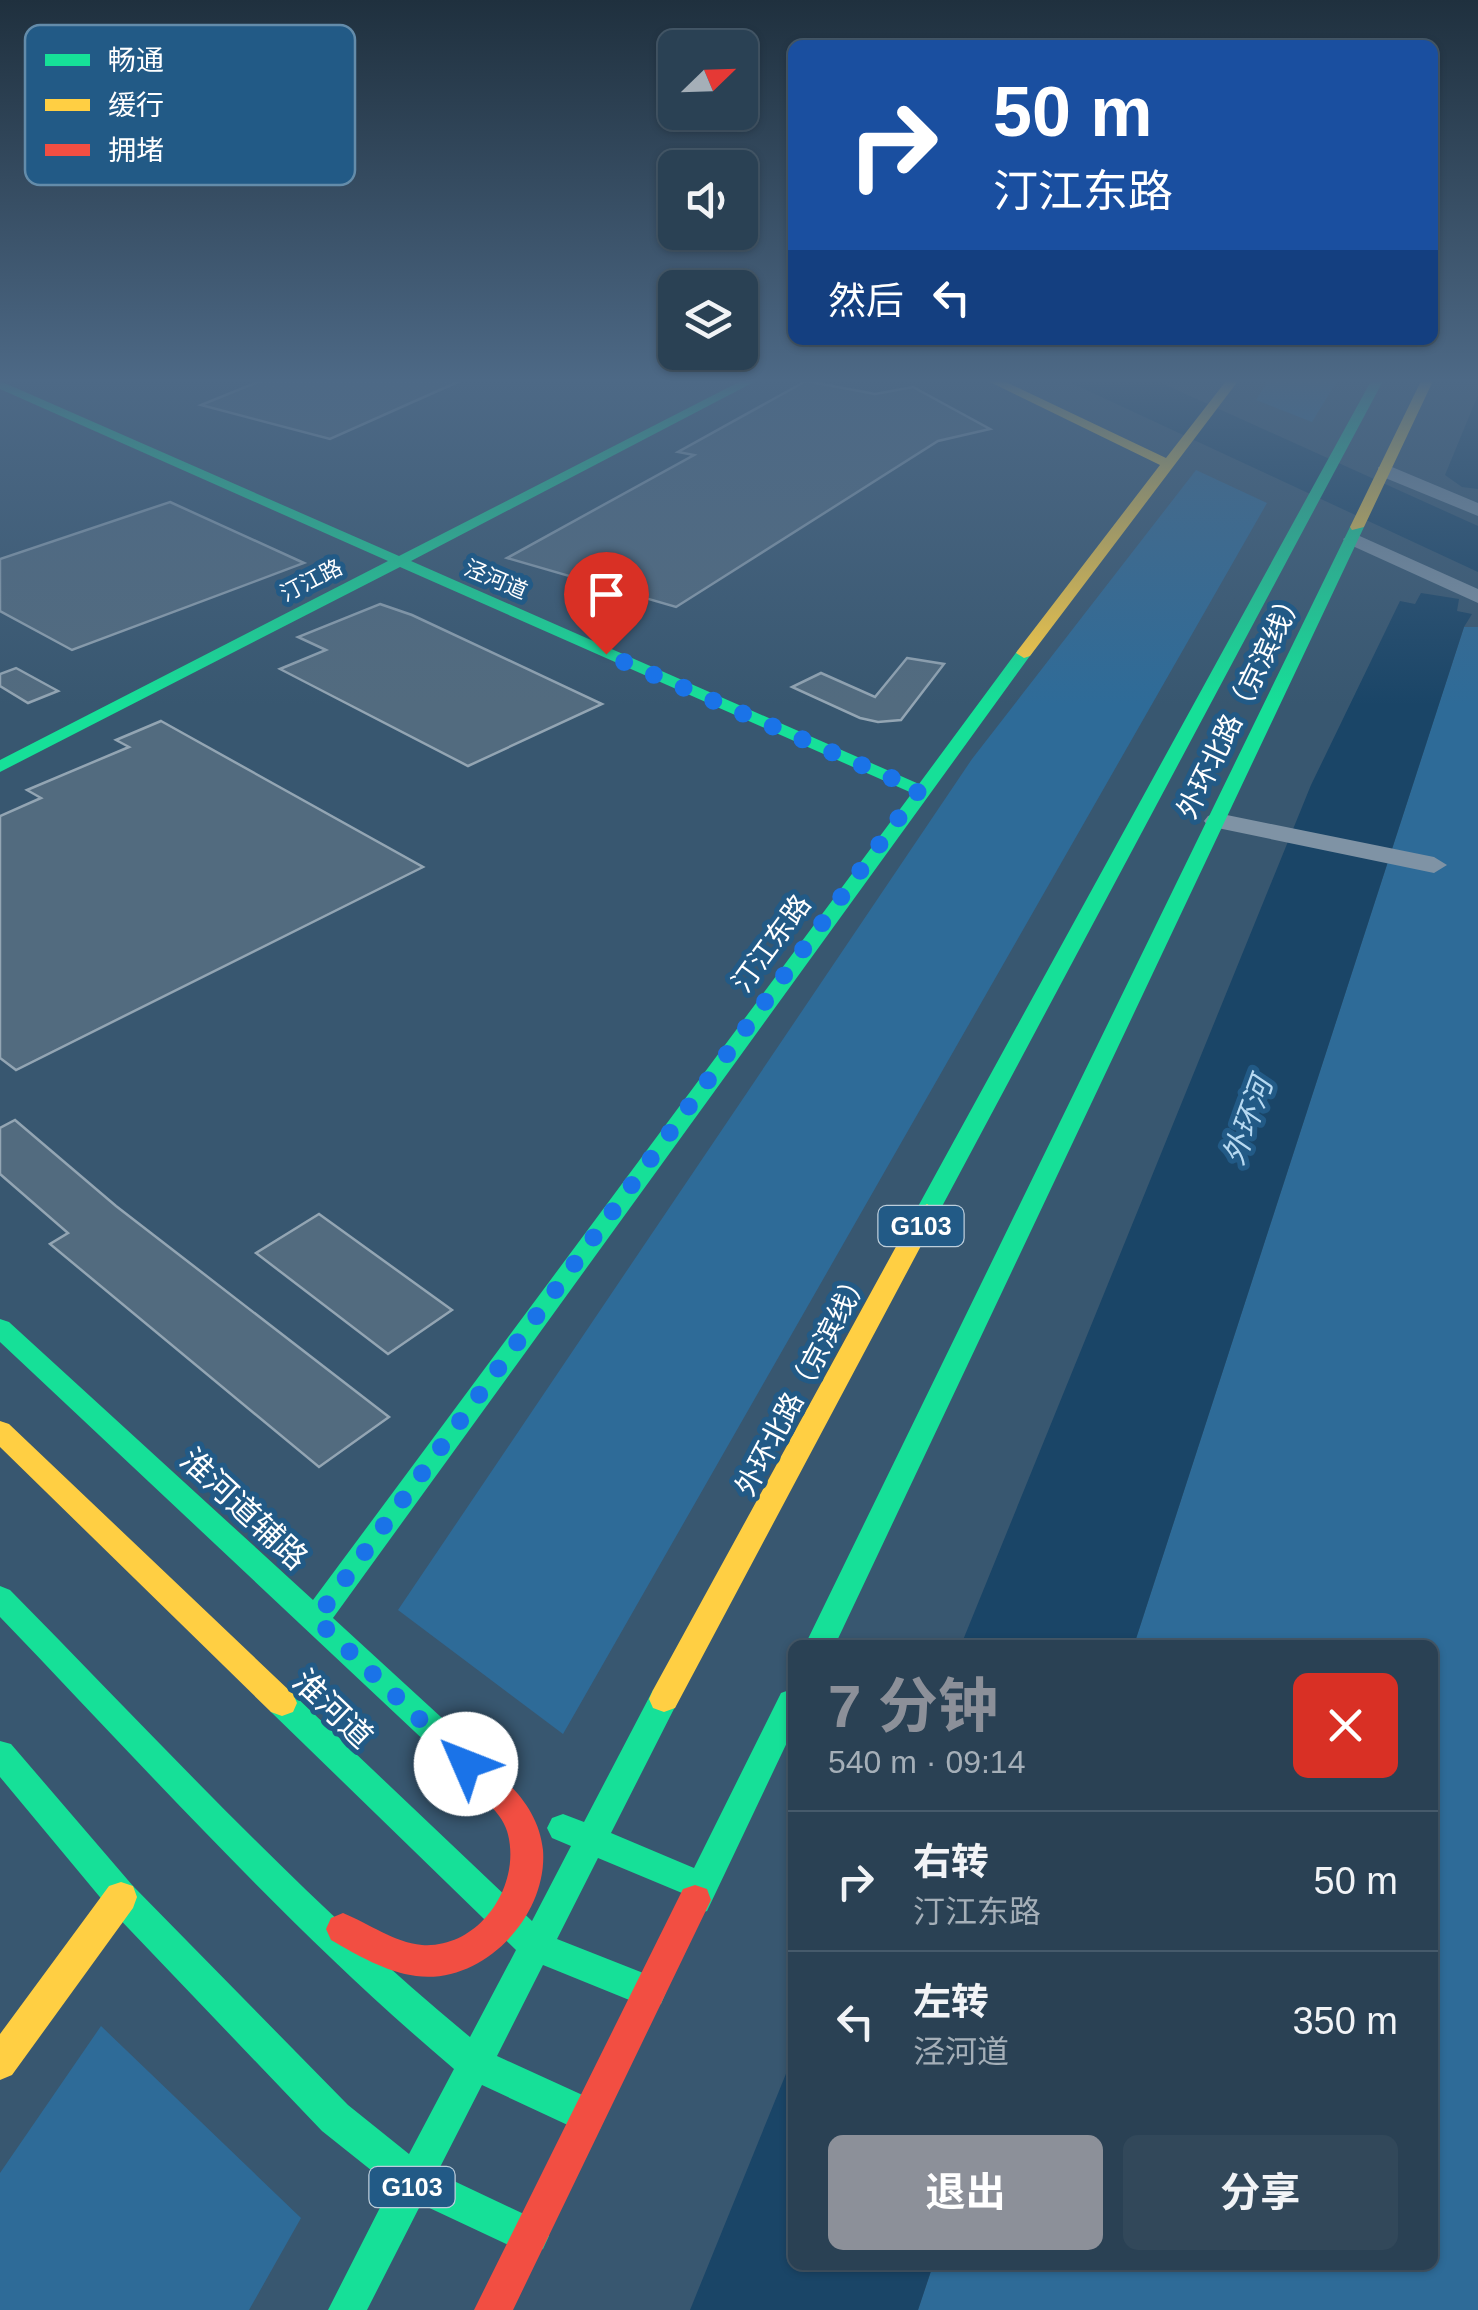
<!DOCTYPE html>
<html lang="zh">
<meta charset="utf-8">
<style>
:root{--surface:#2a4154;--page:#32485a;--text:#f1f3f6;--muted:#a5afb8;--line:#465a6b;--accent:#8c9099}
body{margin:0;font-family:Helvetica,"Noto Sans SC",sans-serif;background:var(--page);color:var(--text);height:100vh;display:flex;flex-direction:column;font-size:38px;white-space:nowrap}
*{box-sizing:border-box;margin:0}
p{font-size:32px;color:var(--muted)}
.icon{flex:none;width:55px;height:55px;fill:none;stroke:currentColor;stroke-width:2;stroke-linecap:round;stroke-linejoin:round}
.map{position:relative;flex:1;overflow:hidden}
.panel{position:absolute;left:788px;top:1640px;width:650px;height:630px;display:flex;flex-direction:column;background:var(--surface);border-radius:15px;box-shadow:0 2px 8px #0004,0 0 0 2px var(--line)}
.panel>*{flex:none}
.top-card{position:absolute;left:788px;top:40px;width:650px;height:305px;border-radius:15px;box-shadow:0 2px 8px #0004,0 0 0 2px var(--line);background:#1a4fa0;color:#fff;overflow:hidden}
.needle{width:65px;rotate:67deg}
.controls{position:absolute;left:658px;top:30px;display:grid;gap:20px}
.controls a{display:grid;place-items:center;width:100px;height:100px;border-radius:15px;background:var(--surface);box-shadow:0 2px 8px #0004,0 0 0 2px var(--line);font-size:50px}
.pin{position:absolute;display:grid;place-items:center;width:85px;height:85px;color:#fff;margin:-102px -42px;border-radius:50% 50% 50% 0;rotate:-45deg;box-shadow:0 0 10px #0007}
.pin .icon{rotate:45deg}
.me{position:absolute;width:110px;margin:-55px;rotate:314deg;stroke-linejoin:round;filter:drop-shadow(0 0 8px #0008)}
.turn{display:flex;align-items:center;gap:35px;height:210px;padding:0 40px;font-size:45px}
.turn .icon{width:130px;height:130px;stroke-width:2.5}
.turn b{display:block;font-size:70px;line-height:85px}
.then{display:flex;align-items:center;height:95px;padding:0 40px;background:#0003;gap:20px;font-size:38px}
.round{display:grid;place-items:center;flex:none;width:105px;height:105px;border-radius:15px;background:var(--page)}
.head{display:flex;align-items:center;justify-content:space-between;height:170px;padding:0 40px}
h1{font-size:60px;font-weight:700;line-height:75px;color:var(--accent)}
.button{display:flex;gap:20px;margin-top:auto;padding:20px 40px}
.button a{flex:1;height:115px;border-radius:15px;background:var(--accent);color:#fff;font-size:40px;font-weight:700;line-height:115px;text-align:center}
.button a+a{background:var(--page);color:var(--text)}
ul{padding:0;list-style:none}
li{display:flex;align-items:center;gap:30px;height:140px;padding:0 40px;border-top:2px solid var(--line)}
li div{flex:1}
li b{display:block;font-size:38px}
li em{font-style:normal}
.map>svg:first-child{display:block}
.green{fill:#2e6b98}
.water{fill:#1a4567}
.building{fill:#526b7f;stroke:#93a5b3;stroke-width:2.5}
.lines{fill:none;stroke-linecap:round;stroke-linejoin:round}
.street{fill:#7f93a5;fill-rule:evenodd}
.fast{fill:#16e098;fill-rule:evenodd}
.slow{fill:#ffcf43;fill-rule:evenodd}
.jam{fill:#f24e42;fill-rule:evenodd}
.route{stroke:#1a73e8;stroke-width:18;stroke-dasharray:0 32.4}
.labels{text-anchor:middle;stroke-width:10;stroke-linejoin:round;paint-order:stroke}
.far-street-label{font-size:22px;fill:#fff;stroke:#225a86}
.shield{fill:#225a86;stroke:#bdcedb;stroke-width:2.5}
.shield-label{font-size:25px;font-weight:bold;fill:#fff}
.street-label{font-size:28px;fill:#fff;stroke:#225a86}
.water-label{font-size:30px;font-style:italic;fill:#b7d9f1;stroke:#225a86}
.near-street-label{font-size:32px;fill:#fff;stroke:#225a86}
.key{fill:#225a86;stroke:#648caa;stroke-width:2.5}
.key-label{font-size:28px;fill:#fff}
</style>
<div class="map">
<svg width="1478" height="2310" viewBox="0 0 1478 2310">
<rect width="100%" height="100%" fill="#385770"/>
<path class="green" d="M1268,381H1337L1312,422L1256,400Z
M1196,470L1267,503L563,1734L398,1610L972,759Z
M1464,627H1478V2310H918L933,2265H1432V1645H1134Z
M101,2026L301,2218L249,2310H0V2173Z"/>
<path class="water" d="M1067,381H1157L1478,526V572Z
M1478,395V489L1462,487L1445,475Z
M1421,593L1459,599L1457,611L1472,614L1464,627L1134,1645H961L1311,785L1400,601L1415,604Z
M792,2059V2265H933L918,2310H690Z"/>
<path class="building" d="M260,381H460L330,439L201,405Z
M806,381L875,394L913,387L990,429L938,441L676,607L507,558L694,455L678,452Z
M170,502L304,563L72,650L0,611V559Z
M380,604L412,615L602,704L468,766L280,669L326,650L298,637Z
M907,658L944,664L901,720L878,722L860,718L792,687L821,673L875,697Z
M16,668L58,691L28,703L0,686V674Z
M161,721L423,867L16,1070L0,1058V816L41,798L27,790L129,747L116,740Z
M15,1120L116,1206L389,1417L319,1467L50,1244L68,1233L0,1174V1128Z
M319,1214L452,1310L388,1354L256,1253Z"/>
<g class="lines">
<path class="street" d="M1378,467H1392L1478,503V516L1378,475Z
M1353,533L1478,589V603L1346,543L1343,539Z
M1217,813L1434,857L1447,865L1434,873L1208,826L1204,821L1208,816Z"/>
<path class="fast" d="M0,381L399,556L741,381H756L411,561L919,784L1018,650L1032,653L333,1618L502,1773L507,1783L502,1793L491,1797L480,1793L0,1342V1319L9,1322L313,1600L912,793L400,567L0,772V760L388,561L0,389Z
M1371,381H1383L939,1212L935,1217H919L915,1212Z
M1357,523L1364,527L835,1645H805L1350,527Z
M0,1586L10,1590C160,1742 305,1901 470,2037L516,1950L271,1712L267,1703L271,1694L282,1690L293,1694L532,1921L571,1846L552,1838L547,1828L552,1818L563,1814L584,1822L653,1690L664,1686L675,1690L679,1699L611,1833L694,1868L781,1693L792,1689V1732L707,1911L695,1915L683,1911L679,1900L682,1893L598,1858L557,1939L661,1980L666,1992L661,2004L649,2008L543,1965L497,2056L600,2103L605,2116L600,2129L587,2134L482,2085L437,2173L543,2223L549,2236L543,2249L530,2255L421,2204L367,2310H328L391,2186L322,2131L109,1908L0,1777V1741L11,1744L133,1886L348,2105L409,2154L454,2069C291,1931 148,1771 0,1617Z"/>
<path class="slow" d="M988,381H1004L1166,458L1226,381H1238L1030,656L1024,658L1016,653L1018,650L1160,465Z
M1421,381H1433L1364,527L1352,530L1350,527Z
M927,1204L939,1212L675,1708L664,1712L653,1708L649,1699L653,1690L915,1212Z
M0,1421L9,1424L293,1694L297,1703L293,1712L282,1716L271,1712L0,1447Z
M121,1882L133,1886L137,1897L133,1908L12,2075L0,2080V2034L109,1886Z"/>
<path class="jam" d="M466,1750C481,1756 491,1767 502,1778C524,1797 540,1821 543,1850C548,1916 483,1985 416,1976C386,1972 357,1955 331,1940L326,1929L331,1918L343,1913C370,1924 393,1942 422,1945C480,1949 523,1884 507,1831C500,1808 472,1790 455,1774L451,1764L455,1754Z
M695,1885L707,1889L711,1900L513,2310H474L683,1889Z"/>
</g>
<linearGradient id="sky" x2="0" y2="1"><stop stop-color="#1f303e"/><stop offset="0.54" stop-color="#4d6986"/><stop offset="1" stop-color="#4d6986" stop-opacity="0"/></linearGradient>
<rect width="1478" height="705" fill="url(#sky)"/>
<g class="lines">
<path class="route" d="M466,1764L316,1619L919,790L606,654"/>
</g>
<g class="labels">
<g class="far-street-label">
<text transform="translate(496 579) rotate(23)" y="8">泾河道</text>
<text transform="translate(311 580) rotate(-27)" y="8">汀江路</text>
</g>
<g class="shield">
<rect x="878.5" y="1206" width="85" height="40" rx="8"/>
<rect x="369.5" y="2167" width="85" height="40" rx="8"/>
</g>
<g class="shield-label">
<text x="921" y="1235">G103</text>
<text x="412" y="2196">G103</text>
</g>
<g class="street-label">
<text transform="translate(1240 703) rotate(-64)" y="10">外环北路（京滨线）</text>
<text transform="translate(771 943) rotate(-54)" y="10">汀江东路</text>
<text transform="translate(802 1382) rotate(-62)" y="10">外环北路（京滨线）</text>
</g>
<g class="water-label">
<text transform="translate(1248 1121) rotate(-70)" y="10">外环河</text>
</g>
<g class="near-street-label">
<text transform="translate(244 1509) rotate(43)" y="11">淮河道辅路</text>
<text transform="translate(333 1709) rotate(44)" y="11">淮河道</text>
</g>
</g>
<rect x="25" y="25" width="330" height="160" rx="15" class="key"/>
<rect x="45" y="54" width="45" height="12" fill="#16e098"/>
<rect x="45" y="99" width="45" height="12" fill="#ffcf43"/>
<rect x="45" y="144" width="45" height="12" fill="#f24e42"/>
<g class="key-label">
<text x="108" y="70">畅通</text>
<text x="108" y="115">缓行</text>
<text x="108" y="160">拥堵</text>
</g>
</svg>
<div class="controls">
<a><svg class="needle" viewBox="-14 -14 28 28"><path d="M0-13l5 13h-10z" fill="#e53935"/><path d="M0 13l5-13h-10z" fill="#a5afb8"/></svg></a>
<a><svg class="icon" aria-label="sound" viewBox="0 0 24 24"><path d="M4 9h4l5-4v14l-5-4H4zM17 9q2 3 0 6"/></svg></a>
<a><svg class="icon" aria-label="layers" viewBox="0 0 24 24"><path d="M12 4l9 5-9 5-9-5zM3 14l9 5 9-5"/></svg></a>
</div>
<div class="pin" style="left:606px;top:654px;background:#d93025"><svg class="icon" aria-label="arrive" viewBox="0 0 24 24"><path d="M6 21V4h12l-3 4 3 4H6"/></svg></div>
<svg class="me" style="left:466px;top:1764px" viewBox="-20 -20 40 40"><circle r="19" fill="#fff"/><path d="M0-13L10 11 0 6-10 11z" fill="#1a73e8"/></svg>
<div class="top-card">
<div class="turn"><svg class="icon" aria-label="right" viewBox="0 0 24 24"><path d="M7 20v-9h11M14 6l5 5-5 5"/></svg><div><b>50 m</b>汀江东路</div></div>
<div class="then">然后<svg class="icon" aria-label="left" viewBox="0 0 24 24"><path d="M17 20v-9H6M10 6l-5 5 5 5"/></svg></div>
</div>
<section class="panel">
<div class="head"><div><h1>7 分钟</h1><p>540 m · 09:14</p></div><a class="round" style="background:#d93025;color:#fff"><svg class="icon" aria-label="close" viewBox="0 0 24 24"><path d="M6 6l12 12M18 6L6 18"/></svg></a></div>
<ul>
<li><svg class="icon" aria-label="right" viewBox="0 0 24 24"><path d="M7 20v-9h11M14 6l5 5-5 5"/></svg><div><b>右转</b><p>汀江东路</p></div><em>50 m</em></li>
<li><svg class="icon" aria-label="left" viewBox="0 0 24 24"><path d="M17 20v-9H6M10 6l-5 5 5 5"/></svg><div><b>左转</b><p>泾河道</p></div><em>350 m</em></li>
</ul>
<div class="button"><a>退出</a><a>分享</a></div>
</section>
</div>
